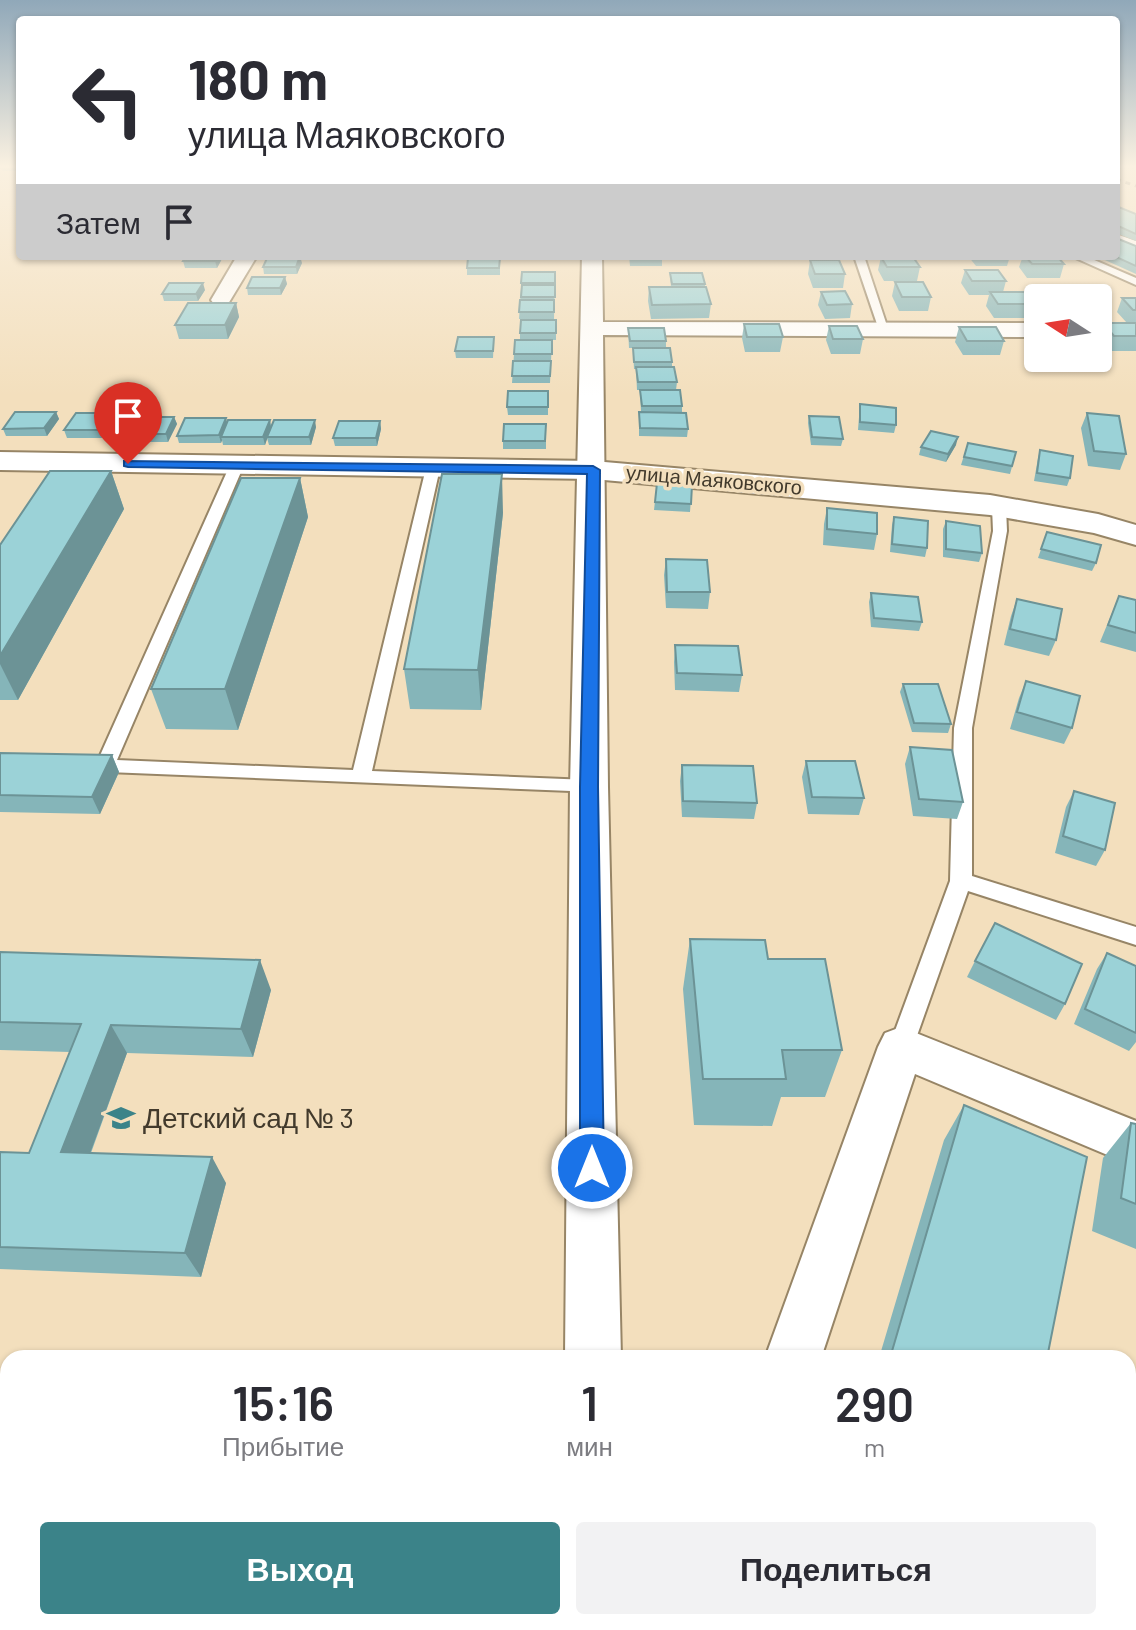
<!DOCTYPE html>
<html lang="ru">
<meta charset="utf-8">
<style>
:root{--surface:#fff;--page:#f2f2f3;--text:#2b2b33;--muted:#7c7c81;--accent:#3b8389}
body{margin:0;font-family:Barlow,sans-serif;background:var(--page);color:var(--text);height:100vh;display:flex;flex-direction:column;font-size:30px;white-space:nowrap}
*{box-sizing:border-box;margin:0}
p{font-size:26px;color:var(--muted)}
.icon{flex:none;width:44px;height:44px;fill:none;stroke:currentColor;stroke-width:2;stroke-linecap:round;stroke-linejoin:round}
.map{position:relative;flex:1;overflow:hidden}
.side{position:absolute;left:0px;top:1350px;width:1136px;height:280px;display:flex;flex-direction:column;background:var(--surface);border-radius:24px 24px 0 0;box-shadow:0 2px 6px #0004}
.side>*{flex:none}
.hud{position:absolute;left:16px;top:16px;width:1104px;height:244px;border-radius:8px;box-shadow:0 2px 6px #0004;background:#fff;color:var(--text);overflow:hidden}
.needle{width:52px;rotate:282deg}
.buttons{position:absolute;left:1024px;top:284px;display:grid;gap:16px}
.buttons a{display:grid;place-items:center;width:88px;height:88px;border-radius:8px;background:var(--surface);box-shadow:0 2px 6px #0004;font-size:40px}
.pin{position:absolute;display:grid;place-items:center;width:68px;height:68px;color:#fff;margin:-82px -34px;border-radius:50% 50% 50% 0;rotate:-45deg;box-shadow:0 0 8px #0007}
.pin .icon{rotate:45deg}
.me{position:absolute;width:88px;margin:-44px;rotate:0deg;stroke-linejoin:round;filter:drop-shadow(0 0 6px #0008)}
.turn{display:flex;align-items:center;gap:28px;height:168px;padding:0 40px;font-size:36px}
.turn .icon{width:104px;height:104px;stroke-width:2.5}
.turn b{display:block;font-size:56px;line-height:68px}
.then{display:flex;align-items:center;height:76px;padding:0 40px;background:#0003;gap:16px;font-size:30px}
.eta{display:flex;justify-content:space-evenly;align-items:center;height:136px;text-align:center}
.eta b{font-size:48px;font-weight:600;line-height:56px}
.primary-button{display:flex;gap:16px;margin-top:auto;padding:16px 40px}
.primary-button a{flex:1;height:92px;border-radius:8px;background:var(--accent);color:#fff;font-size:32px;font-weight:600;line-height:92px;text-align:center}
.primary-button a+a{background:var(--page);color:var(--text)}
.map>svg:first-child{display:block}
.lines{fill:none;stroke-linecap:round;stroke-linejoin:round}
.lane-casing{stroke:#978566;stroke-width:4}
.street-casing{stroke:#978566;stroke-width:4}
.secondary-casing{stroke:#978566;stroke-width:4}
.lane{fill:#fff;fill-rule:evenodd}
.street{fill:#fff;fill-rule:evenodd}
.secondary{fill:#fff;fill-rule:evenodd}
.rail{stroke:#786c58;stroke-width:3;stroke-dasharray:5 5;stroke-linecap:butt}
.wall{fill:#85b5b9}
.shaded-wall{fill:#6c9396}
.building{fill:#9bd2d7;stroke:#6c9396;stroke-width:2}
.route{fill:#1a73e8;stroke:#114b97;stroke-width:2}
.labels{text-anchor:middle;stroke-width:7;stroke-linejoin:round;paint-order:stroke}
.far-street-label{font-size:20px;fill:#423a2c;stroke:#f3dfbd}
.near-poi-label{font-size:28px;fill:#423a2c;stroke:#f3dfbd;text-anchor:start}
</style>
<div class="map">
<svg width="1136" height="1630" viewBox="0 0 1136 1630">
<rect width="100%" height="100%" fill="#f3dfbd"/>
<g class="lines">
<defs>
<path id="lane" d="M1116,234L1136,241V248L1116,240Z
M854,256H864L889,332L879,330Z
M1071,256H1085L1136,278V285Z
M237,461L244,465L117,760L353,770L426,468L433,464L440,468L372,771L589,780L596,782L599,787L596,792L83,771L80,766L83,761L98,760L230,465Z
M999,503L1006,507L1007,531L972,728V876L1136,927V945L968,891L913,1047L910,1055L901,1058L892,1055L889,1047L950,881L954,728L993,531L992,507Z
M580,1622H614V1630H580Z"/>
<path id="street" d="M237,256H257L228,304H214L211,300Z
M582,256H602L603,322L1038,323V337L603,335L608,787L621,1358H565L570,787Z
M901,1027L1136,1121V1167L915,1074L821,1358H765L878,1047L885,1033Z
M848,1622H924L928,1630H852Z"/>
<path id="secondary" d="M0,452L593,461L990,495L1098,514L1136,525V545L1094,533L990,515L593,479L0,470Z"/>
</defs>
<use href="#lane" class="lane-casing"/>
<use href="#street" class="street-casing"/>
<use href="#secondary" class="secondary-casing"/>
<use href="#lane" class="lane"/>
<use href="#street" class="street"/>
<use href="#secondary" class="secondary"/>
<path class="rail" d="M1116,179L1136,186"/>
</g>
<path class="wall" d="M1,168H20V171H3Z
M1116,206L1136,214V241L1116,233Z
M1136,246V274L1096,256H1116Z
M186,256H223V257L217,268H185L183,261Z
M629,256H662V266H630Z
M804,256H829L828,259H805Z
M968,256H1010L1007,266H976Z
M1023,256H1057L1064,264L1060,278H1027L1019,267Z
M881,257L920,267L917,281H884L878,270Z
M500,258V275H467V268Z
M810,260L845,274L843,288H813L808,274Z
M302,263L297,274H264L263,267Z
M965,270L1006,281L1003,292L1033,304L1029,318H994L986,306L989,295H969L961,283Z
M522,272H555L554,319H519Z
M670,273L705,284V287L711,304L709,318L651,319L648,301L649,287H671Z
M285,277L287,284L281,295H248L247,288Z
M895,282L931,297L928,311H899L892,296Z
M205,290L198,301H164L162,294Z
M821,292L852,304L850,318L825,319L818,305Z
M1122,298H1136V351H1109L1098,337L1103,323H1127L1117,312Z
M236,303L239,317L228,339H179L175,325Z
M556,320V340H552L550,383H512L514,354L520,340V333Z
M744,324L783,337L780,352H745L742,338Z
M829,326L863,339L860,354H831L826,340Z
M959,327L1004,341L1000,355H963L955,342Z
M628,328L666,341V348L672,362V367L677,382L676,390H637L636,369H634L633,348H629Z
M1031,331H1038V358H1092L1089,366H1041L1027,345Z
M494,337L493,358H456L455,351Z
M640,390L682,406V413L688,429L687,437L639,436V412H641Z
M548,391V415H508L507,407Z
M860,404L896,425L894,433L858,430Z
M56,412L59,419L47,436H6L3,429Z
M1087,413L1126,454L1120,470L1088,466L1081,428Z
M809,416L843,439L841,446L811,445L808,423Z
M174,417L177,424L168,442H126L123,434Z
M270,420L271,427H316L311,445H269L267,438L265,445H223L222,440L221,443H179L177,436L227,422Z
M119,421L109,438H67L64,430Z
M380,421L381,429L377,446H335L333,438Z
M546,424V449H503V441Z
M968,443L1016,452L1010,474L961,465Z
M956,445L946,462L919,455L921,447Z
M1040,450L1070,478L1067,486L1034,481L1038,458Z
M111,471L124,509L18,700H0V545Z
M300,478L308,517L238,730L166,729L151,689Z
M657,483L692,485L690,512L654,510Z
M827,508L877,534L874,550L823,545L824,524Z
M503,513L481,710L410,709L404,669Z
M894,517L927,548L925,557L890,552L892,525Z
M946,521L982,553L979,562L943,557V529Z
M1047,532L1096,563L1092,571L1038,558Z
M666,559L710,592L708,609L666,608L664,575Z
M871,593L922,622L919,631L871,627L869,602Z
M1119,596L1136,600V652L1100,642Z
M1017,599L1056,640L1049,656L1004,645L1011,616Z
M675,645L742,675L739,692L675,690L674,662Z
M1026,681L1072,728L1064,744L1010,729L1019,698Z
M903,684L951,724L948,733L912,732L900,692Z
M910,747L963,802L957,819L913,816L905,764Z
M0,753L112,755L119,772L100,814L0,812Z
M806,761L864,798L859,815L808,814L802,777Z
M682,765L757,803L754,819L682,817L680,781Z
M1074,791L1105,850L1096,866L1055,853L1066,807Z
M690,939L768,959L842,1050L825,1097H781L772,1126L694,1125L683,989Z
M0,952L271,990L253,1057L127,1053L91,1153L226,1183L201,1277L0,1269V1152L29,1153L70,1052L0,1050Z
M1107,953L1136,966V1042L1129,1051L1074,1024L1097,969Z
M975,961L1065,1004L1056,1020L967,977Z
M964,1105L1047,1358H879L944,1140Z
M1131,1123L1136,1124V1249L1092,1231L1103,1158Z"/>
<path class="shaded-wall" d="M218,256H223V257L217,268L215,261Z
M300,256L302,263L297,274L296,267Z
M285,277L287,284L281,295L280,288Z
M203,283L205,290L198,301L196,294Z
M236,303L239,317L228,339L225,325Z
M56,412L59,419L47,436L44,428Z
M116,413L119,421L109,438L106,430Z
M174,417L177,424L168,442L166,434Z
M226,418L228,426L221,437L222,440L221,443L219,435Z
M270,420L271,428L265,445L263,437Z
M315,420L316,427L311,445L309,437Z
M380,421L381,429L377,446L376,438Z
M958,437L956,445L946,462L948,454Z
M111,471L124,509L18,700L0,664V656Z
M502,474L503,513L481,710L478,670Z
M300,478L308,517L238,730L225,689Z
M112,755L119,772L100,814L92,797Z
M260,960L271,990L253,1057L241,1029Z
M111,1025L127,1053L81,1178L61,1152Z
M212,1157L226,1183L201,1277L185,1253Z"/>
<path class="building" d="M1116,206L1136,214V234L1116,225Z
M1116,238L1136,246V266L1114,256H1116Z
M186,256H218L215,261H183Z
M268,256H300L296,267H263Z
M630,256H662L663,259H630Z
M1025,256H1057L1064,264H1032Z
M881,257H913L920,267H887Z
M468,258H500L499,268H467Z
M810,260H839L845,274H815Z
M965,270H998L1006,281H972Z
M522,272H555V283H521Z
M670,273H702L705,284H672Z
M252,277H285L280,288H247Z
M895,282H923L931,297H902Z
M169,283H203L196,294H162Z
M522,285H555V297H521Z
M649,287H706L711,304L652,305Z
M845,291L852,304L827,305L821,292Z
M990,292H1024L1033,304H998Z
M1054,293H1089L1094,298H1058Z
M1122,298H1136V310H1133Z
M520,300H554V312H519Z
M188,303H236L225,325H175Z
M521,320H556V333H520Z
M1103,323H1136V336H1114Z
M744,324H779L783,337H747Z
M829,326H857L863,339H833Z
M959,327H996L1004,341H967Z
M628,328H664L666,341H630Z
M1031,331H1038V341Z
M458,337H494L493,351H455Z
M515,340H552V354H514Z
M633,348H670L672,362H634Z
M513,361H551L550,376H512Z
M636,367H674L677,382H638Z
M640,390H680L682,406H642Z
M508,391H548V407H507Z
M860,404L896,408V425L860,422Z
M15,412H56L44,428L3,429Z
M639,412L686,413L688,429L640,428Z
M76,413H116L106,430H64Z
M1087,413L1119,416L1126,454L1094,451Z
M809,416L839,417L843,439L812,437Z
M133,417H174L166,434H123Z
M185,418H226L219,435L177,436Z
M228,420H270L263,437H221Z
M274,420H315L309,437H267Z
M339,421H380L376,438H333Z
M504,424H546L545,441H503Z
M931,431L958,437L948,454L921,447Z
M968,443L1016,452L1012,466L964,457Z
M1040,450L1073,456L1070,478L1037,473Z
M50,471H111L0,656V545Z
M442,474H502L478,670L404,669Z
M241,478H300L225,689H151Z
M657,483L692,485L691,504L655,502Z
M827,508L877,513V534L827,529Z
M894,517L928,521L927,548L892,544Z
M946,521L980,526L982,553L946,549Z
M1047,532L1101,545L1096,563L1041,549Z
M666,559L707,560L710,592H667Z
M871,593L918,597L922,622L874,618Z
M1119,596L1136,600V633L1108,625Z
M1017,599L1062,609L1056,640L1010,629Z
M675,645L738,646L742,675L677,673Z
M1026,681L1080,696L1072,728L1017,712Z
M903,684H938L951,724L914,723Z
M910,747L952,750L963,802L919,799Z
M0,753L112,755L92,797L0,795Z
M806,761H855L864,798L812,797Z
M682,765L753,766L757,803L683,801Z
M1074,791L1115,803L1105,850L1063,836Z
M995,923L1082,964L1065,1004L975,961Z
M690,939L765,940L768,959H825L842,1050H782L786,1079H703Z
M0,952L260,960L241,1029L111,1025L61,1152L212,1157L185,1253L0,1247V1152L29,1153L81,1024L0,1022Z
M1107,953L1136,966V1033L1085,1009Z
M964,1105L1087,1157L1047,1358H890Z
M1131,1123L1136,1124V1204L1121,1198Z"/>
<linearGradient id="sky" x2="0" y2="1"><stop stop-color="#90a8b9"/><stop offset="0.42" stop-color="#faf1e1"/><stop offset="1" stop-color="#faf1e1" stop-opacity="0"/></linearGradient>
<rect width="1136" height="396" fill="url(#sky)"/>
<path class="route" d="M124,461L593,466L600,470L598,787L604,1168L600,1176L592,1179L583,1176L580,1168V787L587,474L128,467L124,466Z"/>
<defs>
<symbol id="school-bare" viewBox="-9 -9 18 18"><path d="M0-5L7-2L0 1L-7-2ZM-4 1L0 2.5L4 1V4Q0 6-4 4Z" fill="#3b8389" stroke="#f3dfbd" stroke-width="2.5" paint-order="stroke"/></symbol>
</defs>
<g fill-rule="evenodd">
<use href="#school-bare" x="101" y="1098" width="40" height="40"/>
</g>
<g class="labels">
<g class="far-street-label">
<text transform="translate(714 480) rotate(5)" y="7">улица Маяковского</text>
</g>
<g class="near-poi-label">
<text x="143" y="1128">Детский сад № 3</text>
</g>
</g>
</svg>
<div class="buttons">
<a><svg class="needle" viewBox="-14 -14 28 28"><path d="M0-13l5 13h-10z" fill="#e53935"/><path d="M0 13l5-13h-10z" fill="#7c7c81"/></svg></a>
</div>
<div class="pin" style="left:128px;top:464px;background:#d93025"><svg class="icon" aria-label="arrive" viewBox="0 0 24 24"><path d="M6 21V4h12l-3 4 3 4H6"/></svg></div>
<svg class="me" style="left:592px;top:1168px" viewBox="-20 -20 40 40"><circle r="17" fill="#1a73e8" stroke="#fff" stroke-width="3"/><path d="M0-11L8 9 0 5-8 9z" fill="#fff"/></svg>
<div class="hud">
<div class="turn"><svg class="icon" aria-label="left" viewBox="0 0 24 24"><path d="M17 20v-9H6M10 6l-5 5 5 5"/></svg><div><b>180 m</b>улица Маяковского</div></div>
<div class="then">Затем<svg class="icon" aria-label="arrive" viewBox="0 0 24 24"><path d="M6 21V4h12l-3 4 3 4H6"/></svg></div>
</div>
<section class="side">
<div class="eta">
<div><b>15:16</b><p>Прибытие</p></div>
<div><b>1</b><p>мин</p></div>
<div><b>290</b><p>m</p></div>
</div>
<div class="primary-button"><a>Выход</a><a>Поделиться</a></div>
</section>
</div>
